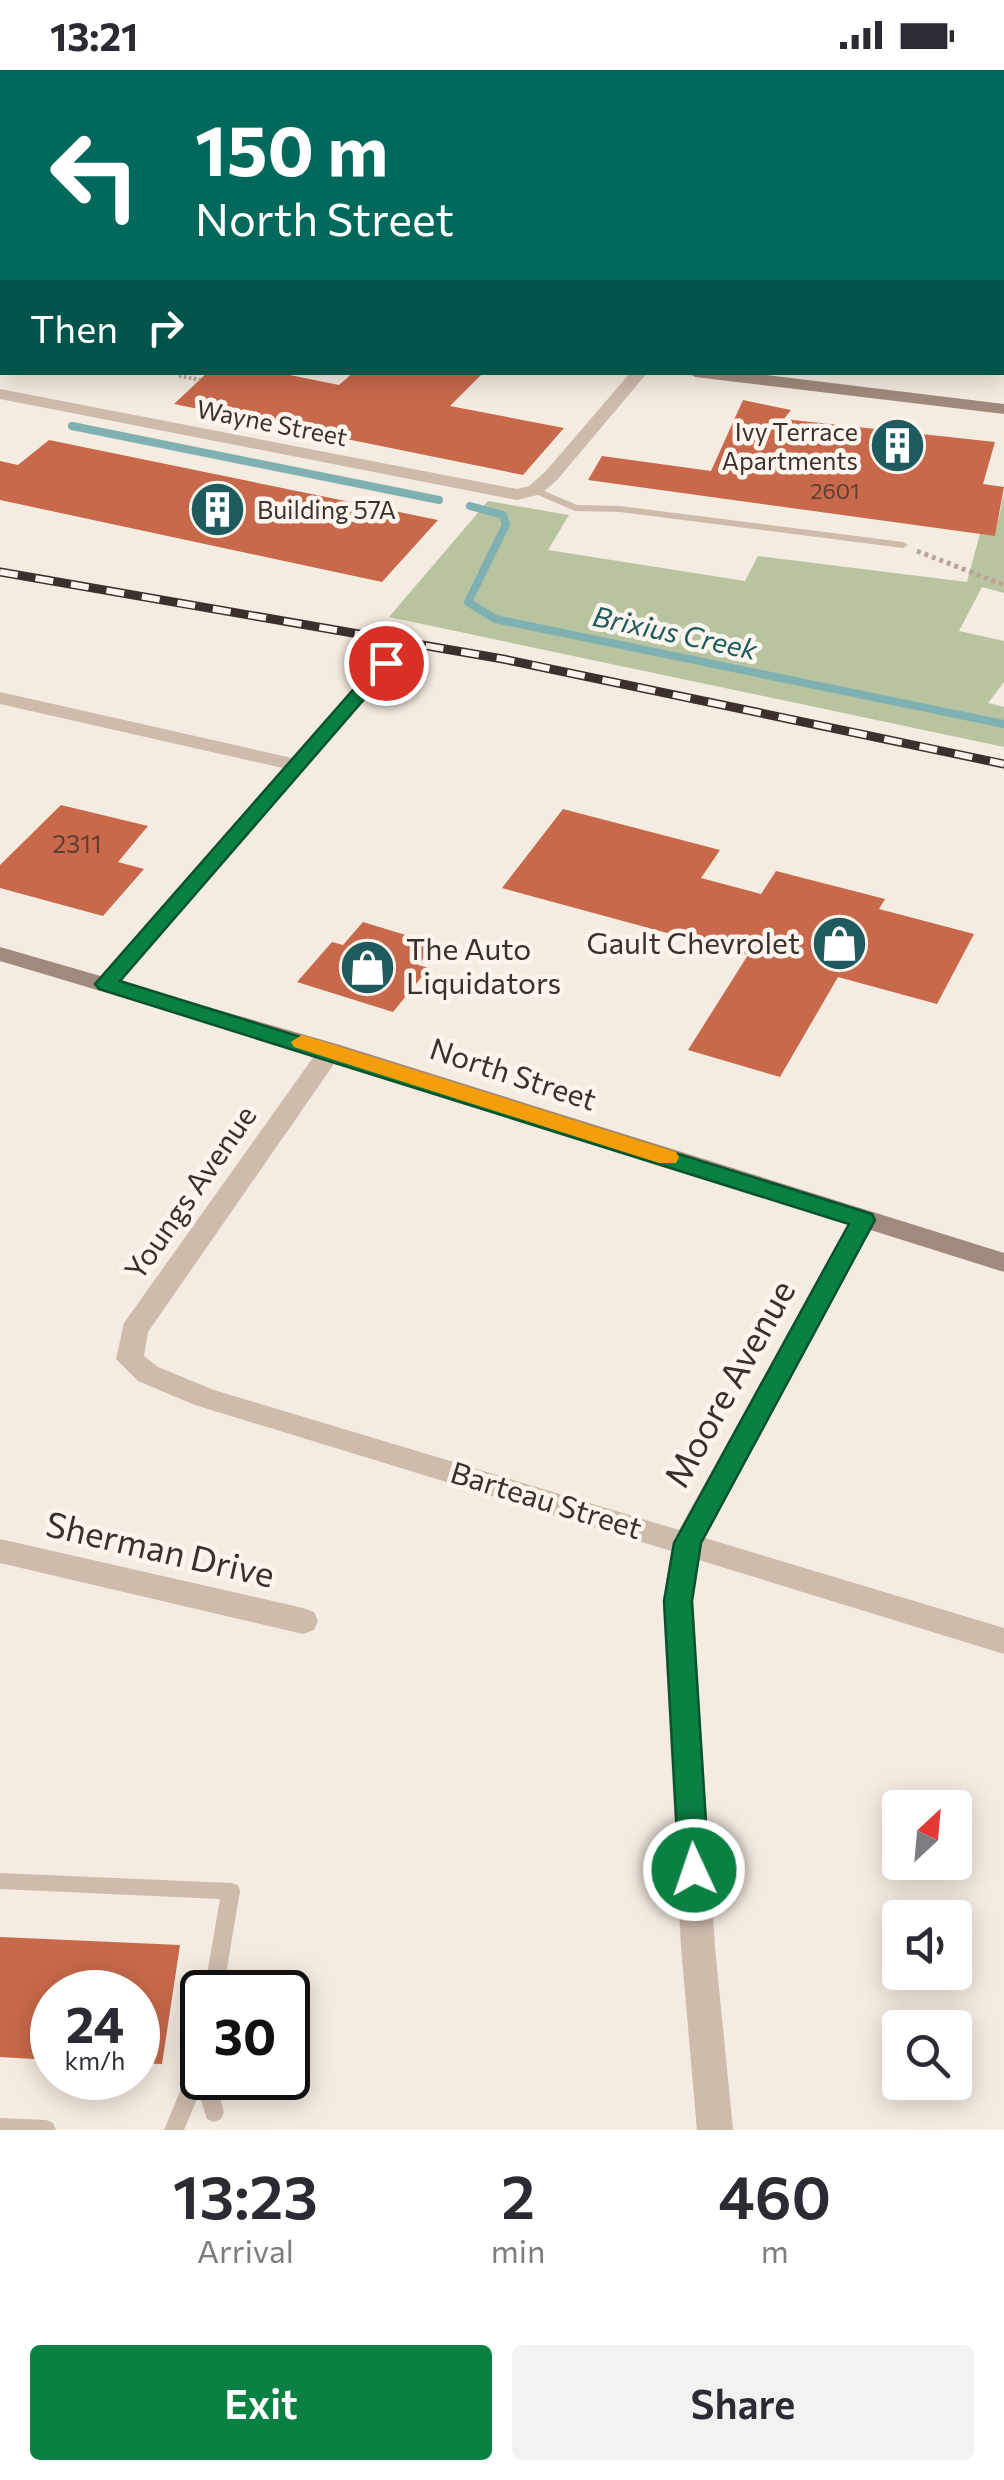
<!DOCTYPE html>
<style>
:root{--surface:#fff;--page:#f2f2f3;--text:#2b2b33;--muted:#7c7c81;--accent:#0b8043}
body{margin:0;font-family:Commissioner,sans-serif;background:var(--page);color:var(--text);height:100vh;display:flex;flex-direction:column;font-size:38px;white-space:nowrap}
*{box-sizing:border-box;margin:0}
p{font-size:32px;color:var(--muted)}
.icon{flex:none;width:55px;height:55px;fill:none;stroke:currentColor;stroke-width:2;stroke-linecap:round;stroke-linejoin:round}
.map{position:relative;height:2060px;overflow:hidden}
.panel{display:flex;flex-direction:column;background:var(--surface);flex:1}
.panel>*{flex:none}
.guide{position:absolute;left:0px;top:0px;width:1005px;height:305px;box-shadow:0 5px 25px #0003;background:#00695c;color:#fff;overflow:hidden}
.needle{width:65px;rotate:26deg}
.controls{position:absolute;left:882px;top:1720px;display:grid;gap:20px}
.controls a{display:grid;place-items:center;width:90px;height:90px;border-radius:10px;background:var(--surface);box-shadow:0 5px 25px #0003;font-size:50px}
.speed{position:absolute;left:30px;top:1900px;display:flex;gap:20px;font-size:50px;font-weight:700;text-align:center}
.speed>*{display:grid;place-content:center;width:130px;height:130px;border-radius:50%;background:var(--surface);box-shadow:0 5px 25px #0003;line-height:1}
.speed small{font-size:25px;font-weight:400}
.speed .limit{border:5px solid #111;border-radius:15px;background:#fff;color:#111}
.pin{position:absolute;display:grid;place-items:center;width:85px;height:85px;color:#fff;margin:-42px;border:5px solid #fff;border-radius:50%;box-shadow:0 2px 10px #0007}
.me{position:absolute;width:110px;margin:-55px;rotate:357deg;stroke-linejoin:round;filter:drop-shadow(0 0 8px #0008)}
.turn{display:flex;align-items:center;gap:35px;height:210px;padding:0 30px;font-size:45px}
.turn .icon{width:130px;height:130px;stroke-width:2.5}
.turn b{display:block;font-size:70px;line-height:85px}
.then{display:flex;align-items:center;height:95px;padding:0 30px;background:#0003;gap:20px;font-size:38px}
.eta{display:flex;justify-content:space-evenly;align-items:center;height:170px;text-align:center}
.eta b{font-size:60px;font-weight:600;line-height:70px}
.button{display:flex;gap:20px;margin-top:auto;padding:20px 30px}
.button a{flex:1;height:115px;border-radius:10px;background:var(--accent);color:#fff;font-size:40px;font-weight:600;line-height:115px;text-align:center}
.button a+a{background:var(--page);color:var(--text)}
.status{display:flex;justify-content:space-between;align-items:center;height:70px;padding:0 50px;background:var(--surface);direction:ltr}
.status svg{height:28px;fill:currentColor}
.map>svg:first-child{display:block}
.green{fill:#b8c4a0}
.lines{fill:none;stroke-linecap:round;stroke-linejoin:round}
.stream{stroke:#7fb0b2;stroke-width:8}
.building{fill:#c8694b}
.path-far1{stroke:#b9a596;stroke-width:4;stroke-dasharray:2.5 2.5;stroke-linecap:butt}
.path{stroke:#b9a596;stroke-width:5;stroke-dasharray:4 4;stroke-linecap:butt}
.lane{fill:#cdbbac;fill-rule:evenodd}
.street{fill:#cdbbac;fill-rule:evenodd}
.secondary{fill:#a18a7d;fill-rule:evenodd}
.rail-casing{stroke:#3b302b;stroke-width:9}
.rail{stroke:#fbf5ee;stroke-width:6;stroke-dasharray:18;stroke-linecap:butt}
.route{fill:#0b8043;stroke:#07532c;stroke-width:2.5}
.slow{fill:#f59e0b}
.labels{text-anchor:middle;stroke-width:9;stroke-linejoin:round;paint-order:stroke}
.far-number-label{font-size:22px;fill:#5e3e33}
.far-street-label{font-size:25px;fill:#3b302b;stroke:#fbf5ee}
.far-poi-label{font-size:25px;fill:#3b302b;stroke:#fbf5ee;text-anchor:end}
.number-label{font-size:25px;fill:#5e3e33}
.far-water-label{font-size:28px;font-style:italic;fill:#1f5a5e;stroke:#fbf5ee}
.poi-label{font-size:30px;fill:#3b302b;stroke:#fbf5ee;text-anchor:end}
.street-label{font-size:30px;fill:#3b302b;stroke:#fbf5ee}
.near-street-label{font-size:35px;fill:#3b302b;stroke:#fbf5ee}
</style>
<div class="status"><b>13:21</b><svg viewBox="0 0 49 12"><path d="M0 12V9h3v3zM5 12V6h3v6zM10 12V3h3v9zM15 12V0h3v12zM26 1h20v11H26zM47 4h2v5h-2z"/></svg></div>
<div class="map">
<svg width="1004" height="2060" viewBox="0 0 1004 2060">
<rect width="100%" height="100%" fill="#f4ebe1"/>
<path class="green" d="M1004,424V523L982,517L959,561L1004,571V612L988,633L1004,637V677L389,547L488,431L569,445L548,480L745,511L758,486L967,512L980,464L995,465Z"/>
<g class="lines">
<path class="stream" d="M72,356L439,430
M470,436L503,445L506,455L468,532L495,549L1004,654"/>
</g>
<path class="building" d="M208,302H275L339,315L354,302H484L450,336L564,358L523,405L174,334Z
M743,330L791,340L784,349L995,372L983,414L1004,417L995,466L588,410L602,386L711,401Z
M49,370L438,450L382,512L0,430V391L18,395Z
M61,735L148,756L118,792L144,799L103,846L0,818V795Z
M563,739L720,780L701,808L761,824L776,801L885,829L879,839L974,864L937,934L838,907L780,1007L688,980L748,885L502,818Z
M363,852L435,874L418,895L429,898L393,942L297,912L332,872L343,875Z
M0,1867L180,1875L162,1994L138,1993V1922H52V1990L0,1987Z"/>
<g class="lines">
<path class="path-far1" d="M179,306L200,310"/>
<path class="path" d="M917,481L1004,515"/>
<path class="lane" d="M535,417L577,435L620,436L903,472L908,475L903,478L620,442L575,441L531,422V418Z
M0,1803L231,1813L238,1815L240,1821L223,1922H204L220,1829L0,1819Z
M202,1983V2008H214L224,2042L221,2049L214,2052L207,2049L199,2024L184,2060H164L195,1985Z
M0,2048L46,2050L53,2053L56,2060H0Z"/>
<path class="street" d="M330,0H359L361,2H332Z
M1002,157H1004V167H1002Z
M631,302H648L557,410L541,424L517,430L0,329V319L517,419L529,416L545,402Z
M386,587L393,589V597L114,919H98L94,914L98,909L283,698L0,634V622L292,688L379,589Z
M331,973L343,981L148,1262L144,1286L158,1297L214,1320L679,1460L854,1143H872L876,1149L705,1468L1004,1558V1584L699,1490L693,1531L715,1877L733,2060H697L681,1877L663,1531L671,1481L195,1335L138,1311L116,1289L124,1253L322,975Z
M0,1469L303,1538L314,1542L318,1551L314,1560L303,1564L0,1493Z"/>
<path class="secondary" d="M0,175L2,176V185H0Z
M687,302H741L1004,334V344L695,307Z
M0,877L340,975L1004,1183V1202L322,987L0,891Z"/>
<defs>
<path id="rail" d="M0,502L503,589L1004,694"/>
</defs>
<use href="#rail" class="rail-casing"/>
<use href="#rail" class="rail"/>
</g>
<path class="route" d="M386,587L392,589V597L120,911L872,1144L875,1150L701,1473L692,1531L709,1800L705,1810L694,1814L683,1810L679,1800L664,1531L674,1473L849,1154L99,919L95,914L380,589Z"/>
<path class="slow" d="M302,965L676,1082L679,1087L676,1093H659L294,977L291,972Z"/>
<defs>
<symbol id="building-disc" viewBox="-11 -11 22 22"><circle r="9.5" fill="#1f5a5e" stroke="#fbf5ee"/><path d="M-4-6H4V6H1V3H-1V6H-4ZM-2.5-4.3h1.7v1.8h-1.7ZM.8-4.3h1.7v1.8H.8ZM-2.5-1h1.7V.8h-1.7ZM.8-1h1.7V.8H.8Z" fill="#fff"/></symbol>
<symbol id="shop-disc" viewBox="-11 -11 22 22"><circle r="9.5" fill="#1f5a5e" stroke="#fbf5ee"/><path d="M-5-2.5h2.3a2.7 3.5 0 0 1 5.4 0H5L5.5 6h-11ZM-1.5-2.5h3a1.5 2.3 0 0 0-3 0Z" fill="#fff"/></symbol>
</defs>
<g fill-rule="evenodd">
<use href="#building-disc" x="866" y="344" width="63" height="63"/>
<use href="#building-disc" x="186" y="408" width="63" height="63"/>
<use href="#shop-disc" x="808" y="842" width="63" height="63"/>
<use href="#shop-disc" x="336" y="866" width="63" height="63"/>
</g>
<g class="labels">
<g class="far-number-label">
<text x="835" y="429">2601</text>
</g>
<g class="far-street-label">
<text transform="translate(272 353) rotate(11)" y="9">Wayne Street</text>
</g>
<g class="far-poi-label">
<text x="858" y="371">Ivy Terrace<tspan x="858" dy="29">Apartments</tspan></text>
<text x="257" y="449" text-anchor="start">Building 57A</text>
</g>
<g class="number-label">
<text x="77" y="783">2311</text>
</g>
<g class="far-water-label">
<text transform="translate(675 563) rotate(12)" y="10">Brixius Creek</text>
</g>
<g class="poi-label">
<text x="800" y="884">Gault Chevrolet</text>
<text x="406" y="890" text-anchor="start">The Auto<tspan x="406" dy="34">Liquidators</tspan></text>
</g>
<g class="street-label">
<text transform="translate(513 1005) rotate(18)" y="10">North Street</text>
<text transform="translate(191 1123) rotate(-55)" y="10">Youngs Avenue</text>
<text transform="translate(546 1431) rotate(17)" y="10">Barteau Street</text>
</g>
<g class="near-street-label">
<text transform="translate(730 1314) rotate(-61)" y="12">Moore Avenue</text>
<text transform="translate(160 1480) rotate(13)" y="12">Sherman Drive</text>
</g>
</g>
</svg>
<div class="controls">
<a><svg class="needle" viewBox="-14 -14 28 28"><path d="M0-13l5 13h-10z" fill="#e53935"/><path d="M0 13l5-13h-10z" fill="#7c7c81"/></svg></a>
<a><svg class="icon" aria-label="sound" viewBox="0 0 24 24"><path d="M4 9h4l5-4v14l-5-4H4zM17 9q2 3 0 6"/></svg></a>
<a><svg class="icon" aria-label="search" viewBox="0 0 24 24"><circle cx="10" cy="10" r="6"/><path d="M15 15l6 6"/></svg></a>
</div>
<div class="speed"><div>24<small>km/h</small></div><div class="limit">30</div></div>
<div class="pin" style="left:386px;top:593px;background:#d93025"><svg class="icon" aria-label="arrive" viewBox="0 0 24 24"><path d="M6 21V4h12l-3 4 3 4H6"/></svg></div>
<svg class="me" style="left:694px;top:1800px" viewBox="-20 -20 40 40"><circle r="17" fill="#0b8043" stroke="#fff" stroke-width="3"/><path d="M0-11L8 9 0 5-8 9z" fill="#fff"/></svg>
<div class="guide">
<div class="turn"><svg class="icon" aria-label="left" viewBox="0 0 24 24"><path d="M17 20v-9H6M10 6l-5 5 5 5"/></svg><div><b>150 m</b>North Street</div></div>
<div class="then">Then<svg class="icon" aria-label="right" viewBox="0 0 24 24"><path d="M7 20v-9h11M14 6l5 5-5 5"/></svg></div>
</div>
</div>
<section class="panel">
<div class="eta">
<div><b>13:23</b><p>Arrival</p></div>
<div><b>2</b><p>min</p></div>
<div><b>460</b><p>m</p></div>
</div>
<div class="button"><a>Exit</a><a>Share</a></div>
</section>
